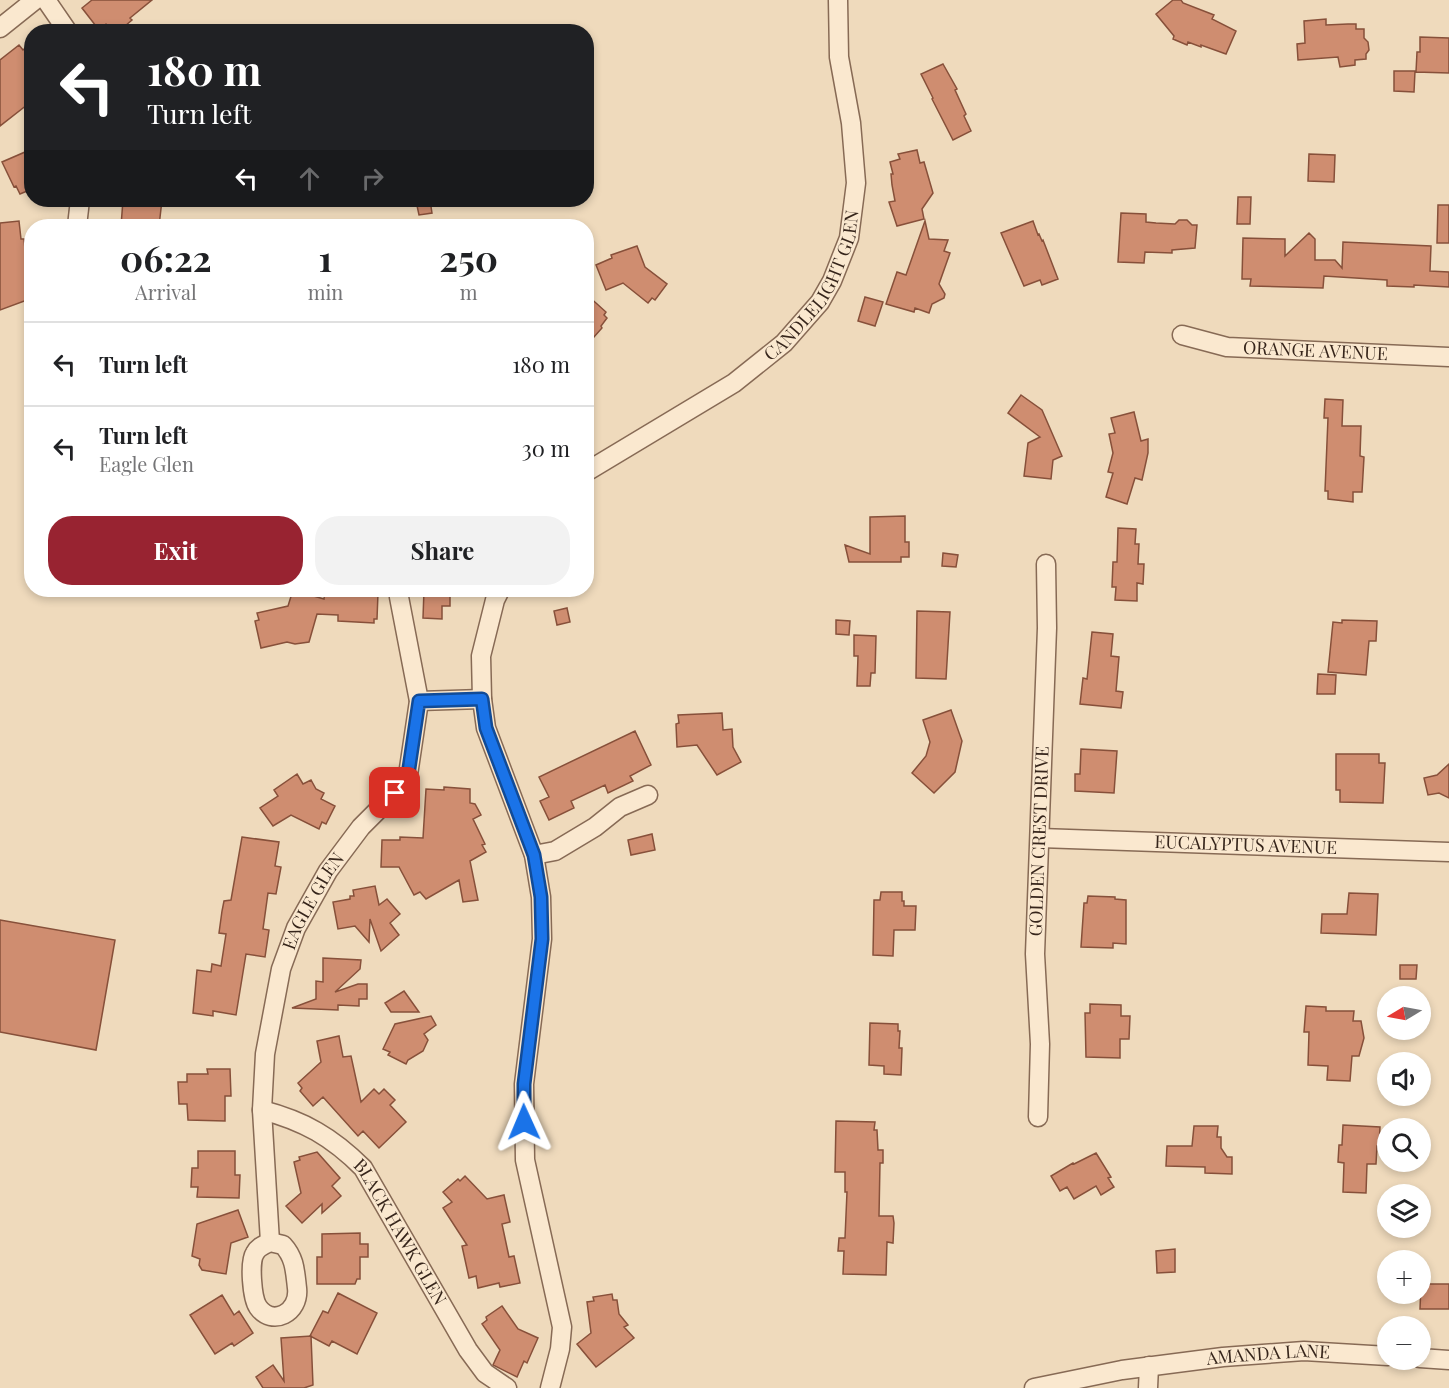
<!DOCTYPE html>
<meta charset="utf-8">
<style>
:root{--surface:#fff;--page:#f2f2f2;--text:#202124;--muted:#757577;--line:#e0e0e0;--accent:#982331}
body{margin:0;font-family:"Playfair Display",serif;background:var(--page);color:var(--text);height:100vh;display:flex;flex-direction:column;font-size:22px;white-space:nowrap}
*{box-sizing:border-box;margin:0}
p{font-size:20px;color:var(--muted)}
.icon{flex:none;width:33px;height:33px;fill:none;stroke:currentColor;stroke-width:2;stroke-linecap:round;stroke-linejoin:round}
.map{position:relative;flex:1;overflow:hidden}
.sheet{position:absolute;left:24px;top:219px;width:570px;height:378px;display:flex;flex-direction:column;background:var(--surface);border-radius:24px;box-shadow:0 3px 9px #0003}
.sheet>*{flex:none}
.top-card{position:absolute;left:24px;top:24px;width:570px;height:183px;border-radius:24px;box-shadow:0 3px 9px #0003;background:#202124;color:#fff;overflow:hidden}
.needle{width:39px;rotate:260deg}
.buttons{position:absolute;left:1377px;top:986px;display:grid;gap:12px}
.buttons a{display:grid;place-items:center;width:54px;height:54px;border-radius:50%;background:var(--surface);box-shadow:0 3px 9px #0003;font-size:30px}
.pin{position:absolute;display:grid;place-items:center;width:51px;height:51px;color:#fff;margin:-26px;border-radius:12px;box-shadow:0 3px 9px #0006}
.me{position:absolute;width:66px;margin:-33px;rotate:359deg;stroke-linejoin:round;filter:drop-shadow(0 0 4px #0008)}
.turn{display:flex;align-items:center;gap:21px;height:126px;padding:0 24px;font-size:27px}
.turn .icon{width:78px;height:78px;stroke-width:2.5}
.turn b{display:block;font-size:42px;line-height:51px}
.lanes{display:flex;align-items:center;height:57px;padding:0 24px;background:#0003;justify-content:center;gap:30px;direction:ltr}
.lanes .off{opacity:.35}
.eta{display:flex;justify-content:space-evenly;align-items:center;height:102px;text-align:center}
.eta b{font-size:36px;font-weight:700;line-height:42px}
.action{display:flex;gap:12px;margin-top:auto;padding:12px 24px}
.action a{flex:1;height:69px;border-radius:24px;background:var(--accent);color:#fff;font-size:24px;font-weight:700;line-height:69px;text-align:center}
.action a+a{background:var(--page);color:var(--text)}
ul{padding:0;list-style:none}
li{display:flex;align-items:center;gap:18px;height:84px;padding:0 24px;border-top:2px solid var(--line)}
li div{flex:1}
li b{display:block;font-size:22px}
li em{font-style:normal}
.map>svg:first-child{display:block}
.building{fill:#cf8d70;stroke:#87503a;stroke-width:1.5}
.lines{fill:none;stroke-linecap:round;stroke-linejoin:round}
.minor-casing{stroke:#876a55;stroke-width:21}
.minor{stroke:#fae8cf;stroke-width:18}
.route-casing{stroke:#114b97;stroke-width:15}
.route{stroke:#1a73e8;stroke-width:10}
.labels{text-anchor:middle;stroke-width:4.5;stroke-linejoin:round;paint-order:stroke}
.street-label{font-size:18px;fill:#36251b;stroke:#f6e5cc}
</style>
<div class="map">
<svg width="1449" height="1388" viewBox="0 0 1449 1388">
<rect width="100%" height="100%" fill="#efdabc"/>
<path class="building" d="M92,0H152L130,18L132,20L118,32H112L106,24L99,30L82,8Z
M1173,0H1181L1183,3L1214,15L1212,19L1236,31L1226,54L1201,45V47L1188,42L1187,45L1173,39L1174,36L1156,14Z
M1326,19V25L1348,24H1356V29H1364V38L1368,42L1369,50L1366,54V59L1355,60V65L1340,67L1338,57L1298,60L1297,44L1305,43L1304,21Z
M1420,37L1449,38V73L1416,72L1417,52H1420Z
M32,42V101L0,126V60L19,45L23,50Z
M943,64L957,89L955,90L966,114L964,116L971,131L953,140L932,99L933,98L921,74Z
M1394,71H1415L1414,92L1394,91Z
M32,149V189L20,194L16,186L14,187L2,162Z
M917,150L920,163L924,162L933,193L922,209L924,219L897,226L889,202L895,201L892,185L891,174H893L890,162L900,159L898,154Z
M1309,154L1335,155L1334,182L1308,181Z
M1238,197H1251L1250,224H1237Z
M123,200H162L159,226H121Z
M430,200L432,213L419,215L416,201Z
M1438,205H1449V243H1437Z
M1121,213L1146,214V222L1156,223L1175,224L1179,220H1187L1192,225H1197L1195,248L1172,250V253L1145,252L1144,263L1118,262Z
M19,221L21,239H24L25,249L32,267V294L26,296L27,300L0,310V223Z
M925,221L929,239L948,240L944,251L950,253L939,284L945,294L944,298L932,304L929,313L915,308L914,312L886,304L897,272L906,275Z
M1033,221L1038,235L1039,234L1042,241L1043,240L1058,279L1042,285L1040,280L1024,286L1001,233Z
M1309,233L1315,239V260H1335L1342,268L1343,242L1431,246L1430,271L1449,272V287L1414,285V287L1387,286V280L1324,276L1323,288L1250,286L1251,279H1242L1243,238L1285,239V256Z
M637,246L645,267L667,284L655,300L652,298L648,303L623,283L606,290L596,265L612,258L611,255Z
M586,294L606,312L604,315L607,318L601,326L602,328L586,346Z
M865,297L883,302L875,326L858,321Z
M1021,395L1042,410L1062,456L1053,460L1051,479L1024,476L1028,443L1040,437L1008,413Z
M1325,399L1343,400L1342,426H1361L1360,456L1364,457L1362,492H1353V502L1328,499V491H1325L1328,418H1324Z
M1134,412L1141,441L1148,439V453L1142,480L1135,478L1127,504L1106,497L1113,473L1108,472L1113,453L1109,434L1115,433L1111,418Z
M905,516V542H909V557H901V562H849L845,545L870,554V517Z
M1118,528L1136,529L1135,544H1139L1138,564H1144L1143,584L1137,583V601L1115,600L1116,587H1112L1113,562H1117Z
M943,553L958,555L956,567L942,566Z
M293,590L324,599L325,590H376V593H378L377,619H374V623L338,621V615L317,614L309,642L295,644L287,642L261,648L255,621L259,620L257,613L288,606Z
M424,590H450V606H442V619L423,618Z
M567,608L570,622L557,625L554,611Z
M917,611L950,612L946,679L916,678Z
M836,620L850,621L849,635L836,634Z
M1342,620L1377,621L1376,641H1369L1366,675L1328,672L1333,622L1342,623Z
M1092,632L1113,634L1111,656L1119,657L1116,691L1123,692L1121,708L1080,704L1083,678L1087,679Z
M854,635L876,636L875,673H871L870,686H857L858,656H854Z
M1318,674L1336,675L1335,694H1317Z
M951,710L962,741L955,772L934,793L912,773L926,756L930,742L923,720Z
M722,713L723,730L732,729L733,747L741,762L717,775L697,745L677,747L676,724L679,723L678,715Z
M635,731L651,765L630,776L633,781L608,793L605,785L571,801L574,808L549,820L540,801L549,797L539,777Z
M1081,749L1117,751L1114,793L1075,791V774H1080Z
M1336,754H1379V763H1385L1383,803L1340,802V790H1336Z
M1449,764V798L1439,793L1428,795L1424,778L1437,775Z
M297,774L303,784L311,780L316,789L324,793L321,799L335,806L326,824L322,822L319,829L291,815L273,826L260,808L278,796L274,790Z
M444,787L470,789V803L475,804L481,815L473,819L485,844L482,845L486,852L470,861L478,900L463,902L459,880L426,899L420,892L414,895L399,867H381L382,840H400V837L423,838L426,789L444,790Z
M652,834L655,850L631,855L628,840Z
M242,837L279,842L275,866L281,867L276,894L268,893L263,929L269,930L265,957L246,954L236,1015L213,1011V1016L193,1013L197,970L211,972L212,964L221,966L226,934L219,933L222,911L224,901L231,900Z
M375,886L379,905L387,899L400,914L390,923L399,935L381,951L370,919L369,942L355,926L338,929L333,902L350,899V896H354L353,890Z
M881,892H902V901H904V906H916L915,930H894L893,956L873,955L874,900H880Z
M1349,893L1378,894L1376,935L1321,933L1322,914H1347Z
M1088,896L1115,897V899L1126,900V944L1113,943V948L1081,947L1084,903H1087Z
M0,920L115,940L96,1050L0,1032Z
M323,958L361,960L360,969L335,992L358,984H367V999H359V1006L338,1005V1010L292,1008L316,999V981L323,982Z
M1400,965H1417L1416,979H1400Z
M404,991L419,1012H391L385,1003Z
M1090,1004L1121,1005V1016H1130L1129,1039H1120V1058L1086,1057L1085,1013H1090Z
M1306,1006L1326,1007V1011H1354L1353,1021H1361L1364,1038L1359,1056H1352L1350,1081L1327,1080L1328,1066L1308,1065L1309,1032H1304Z
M431,1016L436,1025L424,1034L428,1040L423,1051L408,1060L406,1064L388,1055L390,1052L383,1049L395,1024Z
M870,1023L898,1024V1031H900L899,1048H902L901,1075L884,1074V1066L869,1065Z
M339,1036L343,1057L351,1056L361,1102L374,1089L379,1094L384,1089L395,1100L390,1105L406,1122L379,1148L363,1131L358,1136L323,1097L313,1106L300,1091L302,1088L298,1083L321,1062L317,1041Z
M207,1069H230L231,1096H225V1121L188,1120L187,1104H179L178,1082H187V1074H208Z
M836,1121L875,1122L874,1130H877L878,1150H883V1163H880L879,1216H893L894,1223L893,1243L887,1242L886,1275L843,1274L844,1251H838L839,1238H845L847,1192H845V1172H835Z
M1343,1125L1380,1127L1379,1146H1377L1376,1164H1367L1366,1193L1343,1192L1344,1163L1338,1162L1339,1145H1342Z
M1194,1126H1218L1217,1137H1221V1148L1227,1157H1232V1174L1205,1173V1167L1166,1166L1167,1146H1192Z
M198,1151H235V1175H240L239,1198L197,1197L198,1187H191L192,1168H198Z
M317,1152L340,1178L332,1186L341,1196L322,1213V1204L302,1223L286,1206L301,1193L294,1162L300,1160L299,1157Z
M1096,1153L1111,1177L1108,1178L1114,1187L1101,1195L1096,1186L1074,1199L1067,1187L1060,1191L1051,1176L1073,1163L1074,1164Z
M465,1176L487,1199L504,1195L510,1222L502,1224L509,1257L514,1256L520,1283L500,1287L499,1283L478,1288L476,1276L469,1278L462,1246L467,1245L443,1208L452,1202L443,1192L458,1179L460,1181Z
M238,1210L248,1237L231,1243L226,1274L202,1270L199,1265L200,1259L192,1256L197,1224Z
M360,1233V1244H368V1257H360V1279H357L355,1284H317V1257H322V1234Z
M1175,1249V1272L1157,1273L1156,1251Z
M1421,1284H1449V1309H1420Z
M338,1293L377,1313L357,1354L332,1341L329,1346L310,1336L323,1311L328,1313Z
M612,1294L613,1300H617L619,1314L628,1325L624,1327L634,1338L596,1367L577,1344L591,1333L587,1302L594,1301L593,1297Z
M222,1295L234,1315L239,1311L253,1333L234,1346L232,1343L215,1354L190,1315Z
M502,1306L518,1329L538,1338L527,1363L524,1361L517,1377L493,1365L500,1350L482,1324L487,1320L486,1317Z
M311,1336L313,1385L304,1388H263L256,1377L273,1365L284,1381L281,1338Z"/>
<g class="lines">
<defs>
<g id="minor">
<path d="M46,0L68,32"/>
<path d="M0,28L35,0"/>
<path d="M77,226L80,200"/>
<path id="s1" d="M1182,335L1227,347L1449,357"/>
<path id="s2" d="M586,472L734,383L784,343L820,302L832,281L849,238L856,183L851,123L839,57L838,0"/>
<path d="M500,590L495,600L481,656L482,699L486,728L534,855L541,897L542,939L524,1084L525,1160L562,1327L560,1349L550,1388"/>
<path d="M419,701L482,699"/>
<path id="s3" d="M1040,838L1449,852"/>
<path d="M534,855L555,851L595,827L620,807L648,795"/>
<path id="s4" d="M262,1110C304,1121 332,1137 363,1168L468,1350L485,1373L507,1388"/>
<path id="s5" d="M1038,1117L1040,1044L1035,954L1047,628L1046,564"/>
<path id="s6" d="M270,1242L262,1110L265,1054L281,969L296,928L328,871L361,827L395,793L408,775L419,701L399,597L400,590"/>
<path d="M270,1242L283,1245C295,1258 295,1271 297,1288C300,1313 272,1327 258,1307C252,1298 249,1262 255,1253C258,1247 264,1245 270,1242Z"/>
<path d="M1420,1358L1449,1360"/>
<path id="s7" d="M1034,1388L1122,1370L1223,1357L1304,1351L1388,1356"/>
<path d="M1148,1388L1149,1366"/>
</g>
</defs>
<use href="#minor" class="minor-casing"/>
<use href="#minor" class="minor"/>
</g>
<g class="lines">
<defs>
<path id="route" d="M395,793L408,775L419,701L482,699L486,728L534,855L541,897L542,939L524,1084V1122"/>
</defs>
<use href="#route" class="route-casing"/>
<use href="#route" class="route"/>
</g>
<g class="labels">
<g class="street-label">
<text dy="6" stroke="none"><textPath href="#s2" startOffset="302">CANDLELIGHT GLEN</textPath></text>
<text dy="6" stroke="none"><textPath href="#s1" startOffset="135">ORANGE AVENUE</textPath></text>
<text dy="6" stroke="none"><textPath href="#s5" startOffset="276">GOLDEN CREST DRIVE</textPath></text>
<text dy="6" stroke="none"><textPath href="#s3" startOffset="206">EUCALYPTUS AVENUE</textPath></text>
<text dy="6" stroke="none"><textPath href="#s6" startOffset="350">EAGLE GLEN</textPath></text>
<text dy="6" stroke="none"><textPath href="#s4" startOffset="192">BLACK HAWK GLEN</textPath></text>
<text dy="6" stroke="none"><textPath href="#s7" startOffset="237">AMANDA LANE</textPath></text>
</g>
</g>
</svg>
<div class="buttons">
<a><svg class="needle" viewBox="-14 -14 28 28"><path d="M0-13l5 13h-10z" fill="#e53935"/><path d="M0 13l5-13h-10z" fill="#757577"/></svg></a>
<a><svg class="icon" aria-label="sound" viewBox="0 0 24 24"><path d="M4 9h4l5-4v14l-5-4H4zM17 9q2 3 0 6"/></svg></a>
<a><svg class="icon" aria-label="search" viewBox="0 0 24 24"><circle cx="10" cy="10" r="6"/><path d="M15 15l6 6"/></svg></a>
<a><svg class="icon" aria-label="layers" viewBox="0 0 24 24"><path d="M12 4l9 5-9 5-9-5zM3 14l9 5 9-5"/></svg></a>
<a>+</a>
<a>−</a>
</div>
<div class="pin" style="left:395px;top:793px;background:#d93025"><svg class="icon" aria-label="arrive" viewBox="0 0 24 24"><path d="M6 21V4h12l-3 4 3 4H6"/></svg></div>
<svg class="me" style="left:524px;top:1122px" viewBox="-20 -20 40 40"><path d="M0-17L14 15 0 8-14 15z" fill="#1a73e8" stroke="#fff" stroke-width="4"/></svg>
<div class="top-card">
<div class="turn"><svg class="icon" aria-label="left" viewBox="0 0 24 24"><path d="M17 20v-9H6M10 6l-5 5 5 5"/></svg><div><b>180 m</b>Turn left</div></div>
<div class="lanes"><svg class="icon" aria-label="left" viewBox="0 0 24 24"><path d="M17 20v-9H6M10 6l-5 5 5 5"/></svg><svg class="icon off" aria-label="ahead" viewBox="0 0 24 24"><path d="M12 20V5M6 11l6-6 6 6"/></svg><svg class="icon off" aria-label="right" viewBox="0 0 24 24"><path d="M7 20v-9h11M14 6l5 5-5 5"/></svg></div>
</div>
<section class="sheet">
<div class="eta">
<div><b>06:22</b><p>Arrival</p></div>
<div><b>1</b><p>min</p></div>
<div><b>250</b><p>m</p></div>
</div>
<ul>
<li><svg class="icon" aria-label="left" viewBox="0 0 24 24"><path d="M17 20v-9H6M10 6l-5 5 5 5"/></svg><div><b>Turn left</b></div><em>180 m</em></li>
<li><svg class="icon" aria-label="left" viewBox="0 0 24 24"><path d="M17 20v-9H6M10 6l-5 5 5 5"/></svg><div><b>Turn left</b><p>Eagle Glen</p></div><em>30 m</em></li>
</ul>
<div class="action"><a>Exit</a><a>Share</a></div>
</section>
</div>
